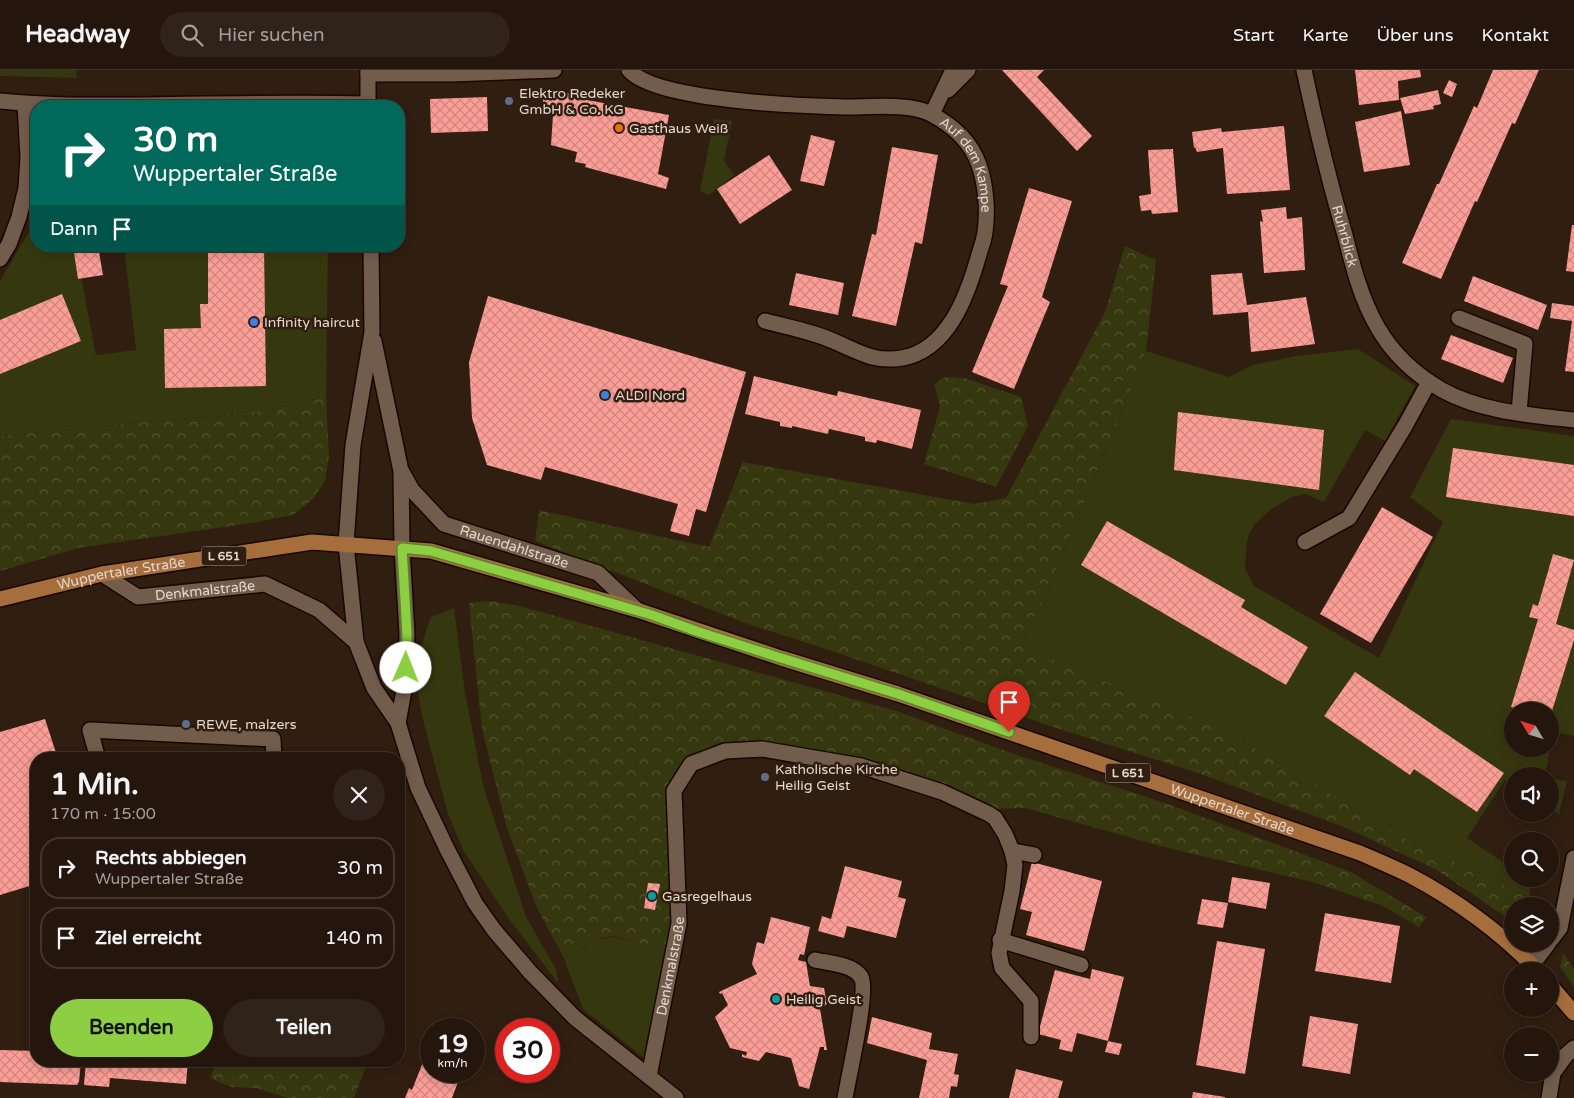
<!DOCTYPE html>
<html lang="de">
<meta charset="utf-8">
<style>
:root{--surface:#24160c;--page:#30231a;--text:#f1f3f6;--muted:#a39f9d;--line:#41352d;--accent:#8ece43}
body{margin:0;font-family:"Varela Round",sans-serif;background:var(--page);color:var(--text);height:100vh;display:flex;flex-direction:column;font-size:19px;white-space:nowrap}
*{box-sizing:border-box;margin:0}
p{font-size:16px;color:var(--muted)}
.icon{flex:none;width:28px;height:28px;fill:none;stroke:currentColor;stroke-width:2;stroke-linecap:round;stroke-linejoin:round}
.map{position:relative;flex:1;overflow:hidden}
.drawer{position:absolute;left:30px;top:682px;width:375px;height:315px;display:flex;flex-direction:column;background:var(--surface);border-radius:20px;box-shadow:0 2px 12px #0003,0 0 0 1px var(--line)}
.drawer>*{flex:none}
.hud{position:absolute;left:30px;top:30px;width:375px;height:152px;border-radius:20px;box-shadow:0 2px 12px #0003,0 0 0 1px var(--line);background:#00695c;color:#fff;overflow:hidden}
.needle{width:32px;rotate:308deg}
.buttons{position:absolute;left:1504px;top:632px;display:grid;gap:10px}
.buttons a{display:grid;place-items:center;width:55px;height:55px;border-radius:50%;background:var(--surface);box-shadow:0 2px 12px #0003,0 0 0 1px var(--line);font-size:25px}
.speed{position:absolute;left:420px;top:948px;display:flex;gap:10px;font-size:25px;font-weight:700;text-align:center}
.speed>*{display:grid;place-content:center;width:65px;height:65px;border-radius:50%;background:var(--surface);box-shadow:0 2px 12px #0003,0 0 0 1px var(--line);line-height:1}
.speed small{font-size:12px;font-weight:400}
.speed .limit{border:8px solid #d22;background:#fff;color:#111}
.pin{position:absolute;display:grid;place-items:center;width:42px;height:42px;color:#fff;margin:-51px -21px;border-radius:50% 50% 50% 0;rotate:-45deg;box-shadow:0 0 5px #0007}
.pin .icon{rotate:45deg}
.me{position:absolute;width:55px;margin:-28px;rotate:1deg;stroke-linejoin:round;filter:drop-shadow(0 0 4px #0008)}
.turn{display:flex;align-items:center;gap:18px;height:105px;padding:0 20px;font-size:22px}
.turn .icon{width:65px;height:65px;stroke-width:2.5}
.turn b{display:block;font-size:35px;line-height:42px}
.then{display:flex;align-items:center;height:48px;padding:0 20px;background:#0003;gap:10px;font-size:19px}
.round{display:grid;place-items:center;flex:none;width:52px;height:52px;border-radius:26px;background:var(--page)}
.head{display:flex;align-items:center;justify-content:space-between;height:85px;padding:0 20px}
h1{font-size:30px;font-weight:800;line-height:38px}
.action{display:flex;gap:10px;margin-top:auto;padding:10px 20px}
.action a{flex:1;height:58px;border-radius:30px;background:var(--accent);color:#111;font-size:20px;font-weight:800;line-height:58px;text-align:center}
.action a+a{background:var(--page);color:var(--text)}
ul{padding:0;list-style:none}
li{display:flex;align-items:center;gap:15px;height:62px;margin:0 10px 8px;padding:0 10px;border:2px solid var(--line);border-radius:20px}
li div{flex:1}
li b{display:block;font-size:19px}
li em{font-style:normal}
header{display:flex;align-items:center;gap:30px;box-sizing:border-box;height:70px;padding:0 25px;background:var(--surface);border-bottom:1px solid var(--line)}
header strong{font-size:24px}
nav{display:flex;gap:28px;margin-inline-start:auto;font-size:18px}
.search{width:350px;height:45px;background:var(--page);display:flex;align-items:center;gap:12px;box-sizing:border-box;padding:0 18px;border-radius:28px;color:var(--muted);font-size:19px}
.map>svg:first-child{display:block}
.grass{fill:#35380e}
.forest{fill:url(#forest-crowns)}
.building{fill:url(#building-cross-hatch)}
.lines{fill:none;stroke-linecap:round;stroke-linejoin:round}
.lane-casing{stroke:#180800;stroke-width:18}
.street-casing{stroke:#180800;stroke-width:18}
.primary-casing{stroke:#180800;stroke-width:18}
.lane{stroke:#725d4d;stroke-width:15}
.street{stroke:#725d4d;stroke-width:15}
.primary{stroke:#a66e3d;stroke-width:15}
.route-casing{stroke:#5c862c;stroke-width:12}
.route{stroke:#8ece43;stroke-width:9}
.service-dot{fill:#5c6f8a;stroke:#301e10;stroke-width:2}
.food-dot{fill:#e8710a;stroke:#301e10;stroke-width:2}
.shop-dot{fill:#3f7fe0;stroke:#301e10;stroke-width:2}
.culture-dot{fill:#0f9aa8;stroke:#301e10;stroke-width:2}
.labels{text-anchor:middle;stroke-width:5;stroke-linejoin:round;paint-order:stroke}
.shield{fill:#301e10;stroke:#ada095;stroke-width:1}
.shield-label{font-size:12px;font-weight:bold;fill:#e3d7ce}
.poi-label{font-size:14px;fill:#e3d7ce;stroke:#301e10;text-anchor:start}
.street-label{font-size:14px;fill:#e3d7ce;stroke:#301e10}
</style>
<header>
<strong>Headway</strong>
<div class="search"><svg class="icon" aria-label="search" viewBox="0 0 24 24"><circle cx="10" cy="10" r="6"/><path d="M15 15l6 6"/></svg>Hier suchen</div>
<nav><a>Start</a><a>Karte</a><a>Über uns</a><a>Kontakt</a></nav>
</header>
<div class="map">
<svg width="1574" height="1028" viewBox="0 0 1574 1028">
<defs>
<pattern id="forest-crowns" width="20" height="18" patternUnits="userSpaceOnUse" patternTransform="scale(1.25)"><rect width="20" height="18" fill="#35380e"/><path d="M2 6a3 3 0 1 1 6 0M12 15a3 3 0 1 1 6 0" fill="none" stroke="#525430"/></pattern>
<pattern id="building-cross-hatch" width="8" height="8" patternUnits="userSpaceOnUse" patternTransform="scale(1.25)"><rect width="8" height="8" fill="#fd9e96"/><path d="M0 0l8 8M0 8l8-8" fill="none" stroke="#cf8680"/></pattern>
</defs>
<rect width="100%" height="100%" fill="#301e10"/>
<path class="grass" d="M0,0H76L77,8L0,6Z
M714,49L732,51L724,91L734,105L709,125L700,121Z
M36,150V176H75L96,285L136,280L124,176H328L326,327L261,341L0,366V211Z
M1358,279L1415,316L1385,371L1365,360L1324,432L1305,424L1292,427L1271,439L1255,454L1249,463L1247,472L1245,498L1254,516L1379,588L1443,452L1410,427L1451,349L1574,366V666L1553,662L1550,676V641H1512V679H1550L1545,706H1512V715L1505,710L1467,768L1512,798V809L1531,810L1529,827L1405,769L1020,576L1048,520L1146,281L1229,307L1253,295L1296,286Z
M454,538L465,623L483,715L526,847L556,899L558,913L512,853L463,780L448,744L424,654L416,614L423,570L431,547Z
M1550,708L1567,711L1559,744L1550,739Z
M615,867L670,882L649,992L583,939L565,892L593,870Z"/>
<path class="forest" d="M1125,176L1156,190L1146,281L1048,520L1020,576L1224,660L1405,769L1529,827L1526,836H1512V851L1435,799L1344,757L1198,703L1050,656L835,582L748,554L535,471L539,440L709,477L743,392L974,434L1006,428L1105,242Z
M946,307L964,308L1021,327L1028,356L996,417L924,394L940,336L934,314Z
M326,327L329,386L325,411L313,429L293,445L252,453L78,478L0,501V366L261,341Z
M488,531L520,536L896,641L1011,683L1165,733L1351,802L1426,847L1419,857L1383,836L1316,813L1168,778L1025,738L994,739L980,731L860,687L793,679L691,690L670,720L674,760L671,883L614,866L592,870L566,892L537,838L507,758L482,659L469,533Z
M1563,883L1574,899V917L1560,897Z
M217,991H368L354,1028H287L257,1018L232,1017L210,1008Z"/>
<path class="building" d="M1002,0H1044L1037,7L1092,66L1077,81Z
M1355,0H1420L1421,7L1398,11L1399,30L1359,35Z
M1493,0H1539L1515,54L1512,53L1477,132L1475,131L1441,209L1402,193L1437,114H1439L1474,36L1477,38Z
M1449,10L1457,14L1452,27L1443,23Z
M1438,20L1441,34L1433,36L1434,39L1405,44L1400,28Z
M587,22V30L669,45L658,104L669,108L666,119L585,97L586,94L575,92L577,82L551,75L553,45L543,44V24Z
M487,27L488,61L431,63L430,29Z
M1401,41L1410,95L1364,102L1355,52Z
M1284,56L1290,120L1227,124L1223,78L1197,82L1195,77L1194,78L1192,62L1221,58L1222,62Z
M811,65L835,71L824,116L800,111Z
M892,77L938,85L922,174L915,172L896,256L852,246L872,164L876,165Z
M1173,79L1178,142L1152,144L1151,140L1141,141L1139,126L1151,124L1148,80Z
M769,85L792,120L740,154L717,119Z
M1029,118L1072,131L1042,227L1050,232L1014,319L972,302L1008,216L1000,214Z
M1286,137L1287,149L1302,147L1305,200L1264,203L1260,151L1263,152L1261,140Z
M1572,155H1574V202L1566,201Z
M73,176H98L103,205L78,209Z
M191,176H264L266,316L165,318L164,259L201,258L200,234H208V182H191Z
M796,203L844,213L838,245L789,235Z
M1242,203L1247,235L1306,227L1315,274L1251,282L1248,242L1213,245L1211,205Z
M1473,206L1547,235L1538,260L1464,231Z
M62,224L81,271L0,304V250Z
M488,226L746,302L706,442L696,439L689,466L670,461L678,434L545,397L541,410L487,395L472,348L469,292Z
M1552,233L1574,236V302L1565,301L1572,251L1550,248Z
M1451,265L1513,288L1503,313L1441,289Z
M754,306L837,326L838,321L921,340L912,379L877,370L876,373L865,371V367L829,359L828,364L792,356V358L780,356V352L745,344Z
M1178,342L1324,360L1319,420L1174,400Z
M1453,378L1574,395V446L1446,427Z
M1382,437L1433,467L1371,573L1320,544Z
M1107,451L1245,530L1241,537L1308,577L1286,615L1081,495Z
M1553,484L1574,490L1556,554L1574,560V570L1552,641H1525L1511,637L1538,549L1529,547L1533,534L1538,536Z
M1355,602L1504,703L1477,742L1414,699L1410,705L1324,646Z
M45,649L58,689H36V814L0,825V662Z
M1032,792L1102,811L1084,881L1026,865L1032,842L1020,839Z
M845,796L902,811L898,827L906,829L896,868L847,856L844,868L818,861L822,846L831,849Z
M1232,807L1270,813L1266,839L1228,832Z
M648,813L660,814L655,840L644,838Z
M1202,829L1228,833L1223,858L1197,854Z
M1325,843L1400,856L1391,913L1315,901Z
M771,847L810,857L804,885L800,884L798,890L806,892L810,916L824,918L827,934L820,939L827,980H824V977H820L809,1019L799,1016L791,988L766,982L759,991L742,987V984L746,986L747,982L730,978L715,947L728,935L722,923L720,924L719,922L757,904L752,894L757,872L764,874Z
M1217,871L1265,879L1245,1004L1196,995Z
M1092,899L1124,907L1108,971L1077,963L1072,982L1059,979L1061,970L1038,964L1055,900L1090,909Z
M1310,946L1358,954L1350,1004L1302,996Z
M872,947L932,963L929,979L958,984L954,1004L959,1005L957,1017L951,1016L949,1028H919L927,990L867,973Z
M1108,971L1122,974L1119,985L1105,982Z
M0,980L36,981V991H81L79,1012L77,1015L0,1012Z
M86,991H188L186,1014L110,1008L109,1017L84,1015Z
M423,992L431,995V1001L451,1002L462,1001L452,1028H405L409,1018L412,1020Z
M1016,999L1063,1011L1058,1028H1009Z
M1193,1022L1225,1027V1028H1192Z"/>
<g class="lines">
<defs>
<path id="lane" d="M948,20L968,0
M932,44L953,0
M1459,248L1525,274L1519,342
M1305,472L1349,448L1405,356L1429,312
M98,689L90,660L273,669L274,689
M815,890C828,893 853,894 861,907C869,919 848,1009 845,1028"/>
<g id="street">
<path d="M368,0V36"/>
<path id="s1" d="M629,0C655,31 803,36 845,37C869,37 911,33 931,44C952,55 971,72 979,95C986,115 988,141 985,162C984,171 980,180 978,188C967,226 948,280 902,288C872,293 856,280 831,270C810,261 787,257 765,251"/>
<path id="s2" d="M1304,0C1316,56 1329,111 1345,165C1353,197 1361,229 1378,258C1393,284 1416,305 1442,320C1482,342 1530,345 1574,350"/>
<path d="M368,4H451L554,0"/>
<path d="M0,31C47,36 93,35 140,35C216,34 292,32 368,34"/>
<path d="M371,176L372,262L353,375L346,474L356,572L374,618L398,653L418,718L447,779L475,833L494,860L530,902L575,948L676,1028"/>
<path d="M0,189L9,174L19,147L26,118L28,87L25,34"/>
<path d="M374,271L401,401L402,478L407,564L405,615L398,653"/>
<path id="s3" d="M402,402L412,420L444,454L598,503L637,540"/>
<path id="s4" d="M102,504L138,527L265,514L319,540L356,572"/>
<path d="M1012,781L1034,785"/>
<path d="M1000,870L1081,895"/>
<path d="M1550,871L1560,858L1574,788"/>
<path d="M1532,895L1548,874"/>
<path id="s5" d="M649,1006L679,853L674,721L691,694L725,681L762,679L861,696L942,722L989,744L995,748L1005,764L1012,781L1015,795L1012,821L999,883L1002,898L1031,931V967"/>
<path d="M1549,1028L1553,1003L1566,985L1574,978"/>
</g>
<g id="primary">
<path id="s6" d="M0,529L102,504L312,472L431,481L637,540L781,588L898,624L1360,783C1376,790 1393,797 1409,805C1453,828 1504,864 1537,901"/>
<path d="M1550,915L1574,943"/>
</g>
</defs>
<use href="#lane" class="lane-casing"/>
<use href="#street" class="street-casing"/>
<use href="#primary" class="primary-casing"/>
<use href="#lane" class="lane"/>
<use href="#street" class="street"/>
<use href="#primary" class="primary"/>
</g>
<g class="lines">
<defs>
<path id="route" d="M406,598L407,564L402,478L431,481L652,545L699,562L781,588L898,624L1009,662"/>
</defs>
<use href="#route" class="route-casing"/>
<use href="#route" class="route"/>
</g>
<g class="service-dot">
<circle cx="509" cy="31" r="5"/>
<circle cx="186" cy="654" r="5"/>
<circle cx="765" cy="707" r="5"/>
</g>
<circle class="food-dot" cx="619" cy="58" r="5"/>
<g class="shop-dot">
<circle cx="254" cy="252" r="5"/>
<circle cx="605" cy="325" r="5"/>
</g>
<g class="culture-dot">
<circle cx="652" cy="826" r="5"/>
<circle cx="776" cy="929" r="5"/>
</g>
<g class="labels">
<g class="shield">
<rect x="201.5" y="476.5" width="45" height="19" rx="4"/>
<rect x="1105.5" y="693.5" width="45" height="19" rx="4"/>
</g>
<g class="shield-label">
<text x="224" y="490">L 651</text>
<text x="1128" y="707">L 651</text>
</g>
<g class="poi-label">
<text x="519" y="28">Elektro Redeker<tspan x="519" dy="16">GmbH &amp; Co. KG</tspan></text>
<text x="629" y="63">Gasthaus Weiß</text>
<text x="264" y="257">Infinity haircut</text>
<text x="615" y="330">ALDI Nord</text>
<text x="196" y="659">REWE, malzers</text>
<text x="775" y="704">Katholische Kirche<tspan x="775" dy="16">Heilig Geist</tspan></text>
<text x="662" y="831">Gasregelhaus</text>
<text x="786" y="934">Heilig Geist</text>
</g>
<g class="street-label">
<text dy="5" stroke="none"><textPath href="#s1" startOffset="375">Auf dem Kampe</textPath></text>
<text dy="5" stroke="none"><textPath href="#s2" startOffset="171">Ruhrblick</textPath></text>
<text dy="5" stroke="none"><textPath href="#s3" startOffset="141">Rauendahlstraße</textPath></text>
<text dy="5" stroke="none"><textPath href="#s6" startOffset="124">Wuppertaler Straße</textPath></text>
<text dy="5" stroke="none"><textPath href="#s4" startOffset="110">Denkmalstraße</textPath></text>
<text dy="5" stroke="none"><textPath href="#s6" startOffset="1279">Wuppertaler Straße</textPath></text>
<text dy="5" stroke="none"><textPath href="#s5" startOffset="112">Denkmalstraße</textPath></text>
</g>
</g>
</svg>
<div class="buttons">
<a><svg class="needle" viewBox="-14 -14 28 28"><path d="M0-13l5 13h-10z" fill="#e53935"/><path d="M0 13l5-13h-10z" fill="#a39f9d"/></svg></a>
<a><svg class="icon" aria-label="sound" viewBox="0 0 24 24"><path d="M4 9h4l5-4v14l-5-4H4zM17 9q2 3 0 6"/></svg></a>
<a><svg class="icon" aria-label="search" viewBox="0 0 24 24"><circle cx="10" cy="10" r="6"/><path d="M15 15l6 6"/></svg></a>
<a><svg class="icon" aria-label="layers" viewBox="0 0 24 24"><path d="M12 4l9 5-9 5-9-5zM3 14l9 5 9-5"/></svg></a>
<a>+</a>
<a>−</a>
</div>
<div class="speed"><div>19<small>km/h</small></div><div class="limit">30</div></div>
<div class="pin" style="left:1009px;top:662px;background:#d93025"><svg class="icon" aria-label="arrive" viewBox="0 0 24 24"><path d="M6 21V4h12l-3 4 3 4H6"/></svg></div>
<svg class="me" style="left:406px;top:598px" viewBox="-20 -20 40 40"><circle r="19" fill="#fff"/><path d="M0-13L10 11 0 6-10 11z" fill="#8ece43"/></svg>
<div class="hud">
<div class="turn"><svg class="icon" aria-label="right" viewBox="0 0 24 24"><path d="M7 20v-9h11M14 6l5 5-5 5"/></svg><div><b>30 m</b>Wuppertaler Straße</div></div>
<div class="then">Dann<svg class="icon" aria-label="arrive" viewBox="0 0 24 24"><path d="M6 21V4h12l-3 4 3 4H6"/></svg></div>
</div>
<section class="drawer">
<div class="head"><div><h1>1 Min.</h1><p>170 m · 15:00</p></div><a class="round"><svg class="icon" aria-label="close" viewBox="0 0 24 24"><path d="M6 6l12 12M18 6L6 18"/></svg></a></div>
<ul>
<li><svg class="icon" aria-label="right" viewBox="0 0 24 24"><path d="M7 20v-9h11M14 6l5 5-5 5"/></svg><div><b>Rechts abbiegen</b><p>Wuppertaler Straße</p></div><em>30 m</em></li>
<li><svg class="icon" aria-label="arrive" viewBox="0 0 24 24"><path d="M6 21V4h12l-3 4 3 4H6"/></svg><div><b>Ziel erreicht</b></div><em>140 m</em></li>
</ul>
<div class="action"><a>Beenden</a><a>Teilen</a></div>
</section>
</div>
